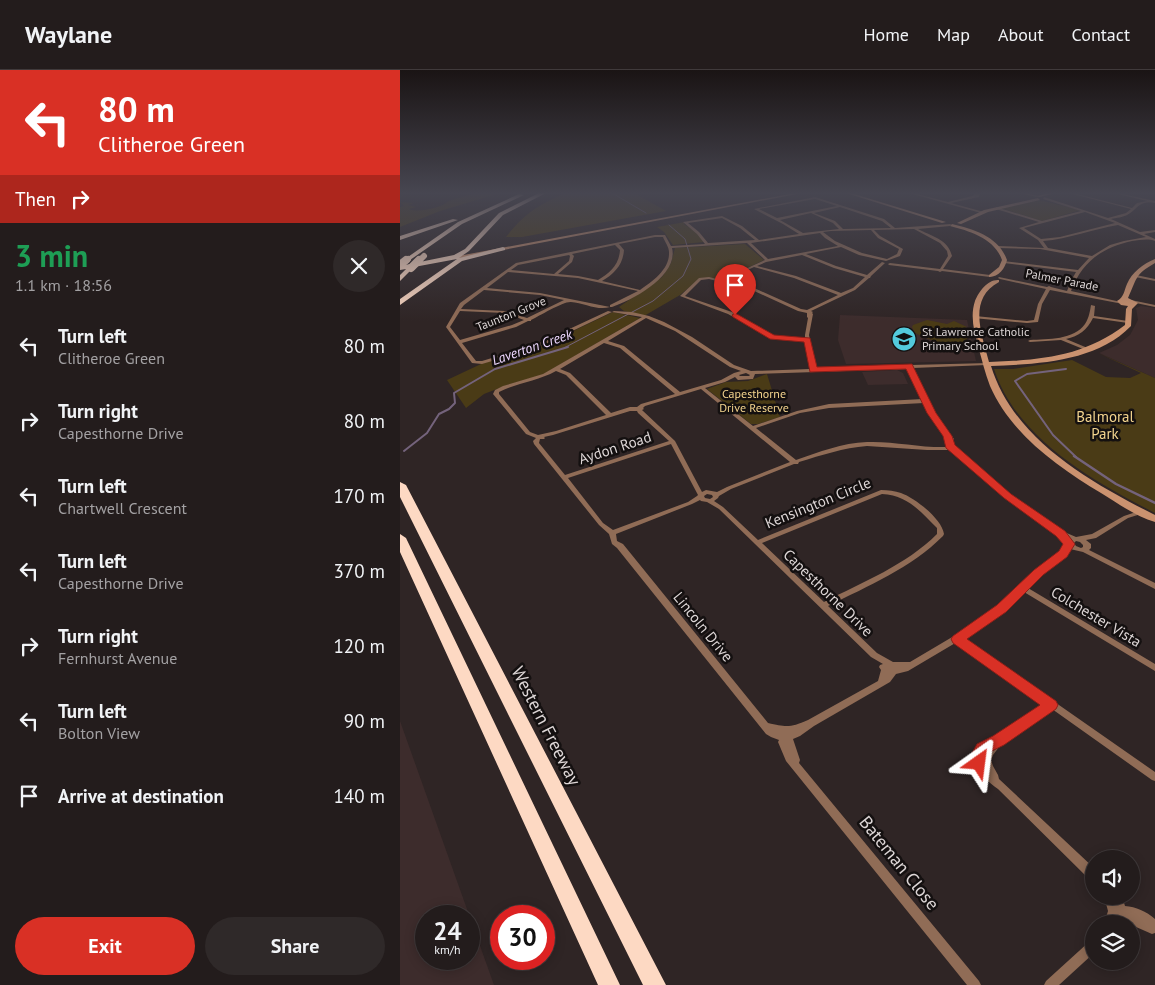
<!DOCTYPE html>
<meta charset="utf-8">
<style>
:root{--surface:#231c1c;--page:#2f2929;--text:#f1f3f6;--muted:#a3a1a3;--line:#403a3b;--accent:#d93025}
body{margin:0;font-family:"PT Sans",sans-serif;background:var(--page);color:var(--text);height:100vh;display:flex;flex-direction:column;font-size:19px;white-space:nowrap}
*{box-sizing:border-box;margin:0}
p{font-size:16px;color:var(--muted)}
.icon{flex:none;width:28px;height:28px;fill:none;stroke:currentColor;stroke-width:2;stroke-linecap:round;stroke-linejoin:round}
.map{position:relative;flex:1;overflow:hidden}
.sheet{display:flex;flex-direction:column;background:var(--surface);width:400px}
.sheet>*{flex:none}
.hud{background:#d93025;color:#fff;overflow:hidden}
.buttons{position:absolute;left:685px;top:780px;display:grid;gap:10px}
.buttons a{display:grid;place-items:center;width:55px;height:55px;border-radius:50%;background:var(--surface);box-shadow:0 2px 12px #0003,0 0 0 1px var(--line);font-size:25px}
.speed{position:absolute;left:15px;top:835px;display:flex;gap:10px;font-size:25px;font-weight:700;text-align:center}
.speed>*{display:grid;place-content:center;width:65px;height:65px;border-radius:50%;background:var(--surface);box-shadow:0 2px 12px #0003,0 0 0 1px var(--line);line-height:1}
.speed small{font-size:12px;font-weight:400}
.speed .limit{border:8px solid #d22;background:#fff;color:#111}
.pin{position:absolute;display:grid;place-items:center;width:42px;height:42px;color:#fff;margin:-51px -21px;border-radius:50% 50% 50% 0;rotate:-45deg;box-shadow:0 0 5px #0007}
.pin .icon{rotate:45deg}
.me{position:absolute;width:55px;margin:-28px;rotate:31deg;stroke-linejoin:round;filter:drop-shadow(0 0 4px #0008)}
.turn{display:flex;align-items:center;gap:18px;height:105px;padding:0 15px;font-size:22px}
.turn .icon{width:65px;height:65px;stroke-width:2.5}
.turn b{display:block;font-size:35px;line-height:42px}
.then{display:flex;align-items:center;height:48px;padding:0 15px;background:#0003;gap:10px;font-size:19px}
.round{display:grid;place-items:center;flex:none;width:52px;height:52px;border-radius:26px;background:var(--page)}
.head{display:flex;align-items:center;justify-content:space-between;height:85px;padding:0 15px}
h1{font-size:30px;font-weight:800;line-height:38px;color:#1e9e55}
.cta{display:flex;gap:10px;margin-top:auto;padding:10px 15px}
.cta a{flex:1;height:58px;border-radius:30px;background:var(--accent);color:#fff;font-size:20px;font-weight:800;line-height:58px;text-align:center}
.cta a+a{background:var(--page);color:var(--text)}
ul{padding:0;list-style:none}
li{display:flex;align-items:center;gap:15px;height:75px;padding:0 15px}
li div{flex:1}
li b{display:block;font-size:19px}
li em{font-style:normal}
header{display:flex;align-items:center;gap:30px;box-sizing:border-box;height:70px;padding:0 25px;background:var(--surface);border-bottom:1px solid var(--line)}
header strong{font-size:24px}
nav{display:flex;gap:28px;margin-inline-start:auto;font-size:18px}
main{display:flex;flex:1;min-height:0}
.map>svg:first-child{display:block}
.built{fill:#3d2c2c;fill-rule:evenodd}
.green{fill:#4a3b16}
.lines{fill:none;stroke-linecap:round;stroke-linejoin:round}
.stream-far2{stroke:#74637c;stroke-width:1}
.stream-far1{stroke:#74637c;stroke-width:2}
.stream{stroke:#74637c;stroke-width:2.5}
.street{fill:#906c56;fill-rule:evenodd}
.secondary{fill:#cb926f;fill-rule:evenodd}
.highway{fill:#fdd9c3;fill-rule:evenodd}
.highway-bridge-far1{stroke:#fdd9c3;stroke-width:6}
.highway-bridge{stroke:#fdd9c3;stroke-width:8}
.route{fill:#d93025;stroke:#8d1f18}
.labels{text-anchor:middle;stroke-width:5;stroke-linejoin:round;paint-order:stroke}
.far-street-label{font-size:12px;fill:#ddd6d6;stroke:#141010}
.far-poi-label{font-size:12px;fill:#ddd6d6;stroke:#141010;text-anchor:start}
.far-park-label{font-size:12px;fill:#f3d48e;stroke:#141010}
.far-water-label{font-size:14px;font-style:italic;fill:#eed8ff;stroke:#141010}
.park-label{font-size:15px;fill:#f3d48e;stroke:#141010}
.street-label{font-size:15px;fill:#ddd6d6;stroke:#141010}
.near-street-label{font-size:18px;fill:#ddd6d6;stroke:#141010}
</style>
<header>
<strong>Waylane</strong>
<nav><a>Home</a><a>Map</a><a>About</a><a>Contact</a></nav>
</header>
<main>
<section class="sheet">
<div class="hud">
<div class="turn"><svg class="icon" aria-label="left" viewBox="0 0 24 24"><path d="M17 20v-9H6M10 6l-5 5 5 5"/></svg><div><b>80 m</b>Clitheroe Green</div></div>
<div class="then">Then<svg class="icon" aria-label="right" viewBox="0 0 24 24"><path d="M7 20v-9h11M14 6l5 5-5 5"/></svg></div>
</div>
<div class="head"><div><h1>3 min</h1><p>1.1 km · 18:56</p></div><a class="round"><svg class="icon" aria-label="close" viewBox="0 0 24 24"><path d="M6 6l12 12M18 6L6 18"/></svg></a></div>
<ul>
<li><svg class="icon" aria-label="left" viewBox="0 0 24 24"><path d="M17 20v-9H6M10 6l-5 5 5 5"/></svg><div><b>Turn left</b><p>Clitheroe Green</p></div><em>80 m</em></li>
<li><svg class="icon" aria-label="right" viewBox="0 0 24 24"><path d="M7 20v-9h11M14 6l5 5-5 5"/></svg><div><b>Turn right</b><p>Capesthorne Drive</p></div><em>80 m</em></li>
<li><svg class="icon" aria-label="left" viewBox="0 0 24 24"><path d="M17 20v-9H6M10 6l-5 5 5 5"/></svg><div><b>Turn left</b><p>Chartwell Crescent</p></div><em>170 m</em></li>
<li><svg class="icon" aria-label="left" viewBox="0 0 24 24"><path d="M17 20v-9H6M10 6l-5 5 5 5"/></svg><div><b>Turn left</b><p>Capesthorne Drive</p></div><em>370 m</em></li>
<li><svg class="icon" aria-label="right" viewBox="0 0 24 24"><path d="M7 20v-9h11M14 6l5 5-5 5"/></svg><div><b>Turn right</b><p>Fernhurst Avenue</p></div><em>120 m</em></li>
<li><svg class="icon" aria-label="left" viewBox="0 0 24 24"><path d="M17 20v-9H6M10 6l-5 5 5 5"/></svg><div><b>Turn left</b><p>Bolton View</p></div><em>90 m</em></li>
<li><svg class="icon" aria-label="arrive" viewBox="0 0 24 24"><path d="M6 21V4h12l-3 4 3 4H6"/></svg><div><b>Arrive at destination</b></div><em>140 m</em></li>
</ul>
<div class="cta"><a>Exit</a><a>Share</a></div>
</section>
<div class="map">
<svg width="755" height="915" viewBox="0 0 755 915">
<rect width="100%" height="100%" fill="#2f2525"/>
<path class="built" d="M741,236L755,238V308L699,283L717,275L730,265L738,250L736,238Z
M440,245L567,250L576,291L446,294L438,270Z
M497,300L503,303L508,314L468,315L462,302Z
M0,651L94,915H0ZM69,846V889H26V846Z"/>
<path class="green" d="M76,123H100L40,141L0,157V137L4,136L0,132L14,133L8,135L16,137L9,139C16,143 43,138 48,131Z
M165,123H234L266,141L122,167H106C125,143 137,136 165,123Z
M639,130L681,140L642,151L601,138Z
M285,152L284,154L296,162L304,172L273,175L264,162L257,157Z
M345,174L364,190L324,209H299L280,225L244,246L224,241L219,237L262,207L271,193L275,178Z
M213,242L240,248L142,305L107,315L84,324L66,338L47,310L81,294L146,274Z
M527,250L547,254L554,251L567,257L561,259L567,263L568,268C555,283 529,269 515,263L512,257L513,255Z
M698,283L755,308V443C693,411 617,369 594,299H613L672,290L706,307L730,308L741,303Z
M367,304L380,347L358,354H351L307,319L326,312L348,311Z"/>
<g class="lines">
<path class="stream-far2" d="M212,123L246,143
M164,278L253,231L283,206L291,189L285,169L269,155"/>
<path class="stream-far1" d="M666,299L627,304L615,311L653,365L676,387
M4,381L27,363L39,344L49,339L55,333L54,323L95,299L168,277"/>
<path class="stream" d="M674,386L716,414L755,433"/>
<path class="street" d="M509,123H513L548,132L572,126L574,125L573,123H580L579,127L551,133L584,142L581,143Z
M619,123H624L639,126L637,127Z
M669,123H673L732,138L737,133L747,131L718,124V123L755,131V133C739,129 737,140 727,145C723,147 716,148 711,149L740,162L755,160V162L744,164L755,169V171C748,168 740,170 732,171C701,178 682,192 671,221L721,232H723V234L650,220L642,234L638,252L627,253L573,248V246H575L627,251L634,250L638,234L646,219L600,209L598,208L599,207L647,217L649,216L651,217L667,221L672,209L676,202L604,193H603V191L678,200L689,188L640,179L598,178L597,177L599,176L644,178L638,170L619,158L639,152L596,139V137L642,151L681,141L643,129L644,127L708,148L726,143L731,139ZM685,142L715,153L660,167L641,169L624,158ZM718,155L746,167L724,171L710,175L692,186L648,178L643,171C669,169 693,159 718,155Z
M415,127L484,149L495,158L551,154L550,156L518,159C531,166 548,169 552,186L543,199L590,205L592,206L590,207L542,201L540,202L538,201L489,195L488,194L490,193L540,199L548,186L547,181L540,173L514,159L474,160L480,166L503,179L500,186L486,191L459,185L441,177L406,184L436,196L467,205L482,192L485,193L471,206L470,208H469L455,220L411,241L413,242L412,243L413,244L409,265L415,299L507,296L509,294L511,295L589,293V294L587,295L513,298L535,343L554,369L552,371L554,375L557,377L555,379L568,388L610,425L662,461L676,467L692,464L724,446L742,440L745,442L744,443L728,448L696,468L686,470L691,474V478L689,480L755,513V519L683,482L670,479L666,486L642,504L628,518L755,594V601L624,522L592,551L563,568L755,702V711L752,710L652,639L602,673L593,685L591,690L593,696L598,705L599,709L694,798V811L690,810L598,719C586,711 563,690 579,676C585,671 593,669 600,665C615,655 630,645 645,635L557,572L508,601L496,604L490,612L414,656L400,666L393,669L400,690L399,693L579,911L581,915H567L386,691L378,672L379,670L371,667L366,664L217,478L212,474L209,464L199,455L134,374L133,371L136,368L126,364L93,324L95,320L103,316L143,304L242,247L212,242L139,277L82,294L72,293L46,257L60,233L116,193L255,165H265L271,176L305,174L297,164L283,152L322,146L342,156L359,170L399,164L383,154L354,139ZM415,129L437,136L377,148L359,139ZM440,137L482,151L491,158L443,159L435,151L414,143ZM411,143L433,153L439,159L403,163L380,150ZM322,148L340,158L355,170L308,173L299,162L288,153ZM471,160L478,168L499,179L497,184L487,189L462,183L435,171L423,162L431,161ZM420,163L425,168L438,176L368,189L351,173ZM255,167H263C265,172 269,177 269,182C270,199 253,211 240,220L202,211C214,204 223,195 224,180L219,174ZM347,173L365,190L321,210L309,207L299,208L280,226L328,244L371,268L406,271L410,299L351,301L334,295L292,267L264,252L249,246L232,242L214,241L212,242L208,241L135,275L82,291H76L62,273L116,257L128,251H131V250C139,246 164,231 171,232C184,233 198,241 210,237L140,223L87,218L108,202L178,208L238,221L210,235V237H212C233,230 279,205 272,178ZM215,175L220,180C219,195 210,203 198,210L178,206L158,204L172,192L174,186L172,184ZM169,185L170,186L169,191L154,204L111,200L118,195ZM402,185L434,198L465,207L453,218L441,223L396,206L357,196L366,192ZM354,197L394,208L438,225L407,240L401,239L354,218L325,211ZM309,209L352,220L398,241L407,243V247L408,248L405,265V268L374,266L332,242L285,226L301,210ZM84,220L140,225L164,230L127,248L105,241L61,239L64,235ZM60,241L105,243L124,250L112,255L60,270L50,257ZM246,248L275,261L330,297L341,301L334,303L321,310L280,322L224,276L208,271ZM204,273L220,278L275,324L241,334L237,337H230L211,343L170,303L160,299ZM508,299L523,329L429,334L397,341L353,356L305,318L325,312L335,307L338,310L353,309L355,304ZM156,301L166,305L206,345L156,361L138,365L130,362L99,324V322C117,313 138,311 156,301ZM346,303L350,305L349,306H340L339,305ZM301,319L390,392L327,417L317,422L306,420L302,422L275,371L242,340L244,339L243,338L245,336ZM524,333L529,343L545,365L544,366L548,377C521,378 494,371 467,372C442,373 419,382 396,390L356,358L400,343L429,338ZM230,341H237L238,343L269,371L165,405L139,373L140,369H144L145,368L144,367L153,365ZM271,374L298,425L297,426L288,432L213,460L203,453L168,408ZM467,376L527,380H550L564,390L606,427L658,465L669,469L666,472L667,474L660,482L636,500L609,527L586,547L510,592H493L477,583L428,536C468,516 511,498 543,466L544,464C542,449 515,428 501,423C495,421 488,420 481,420L358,470L323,437L314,431L318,428L319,426L331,419L394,394H398L399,392C422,385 443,378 467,376ZM307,424L312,425L313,427L310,429L305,428L304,426ZM482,424C507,425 520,441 537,458V464C506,495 463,512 424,532L362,473ZM300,430L301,431L307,432L319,439L471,587L483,594L480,595L479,597L481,600L478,611L408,650C390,658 386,657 368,653L223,474L217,471L216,464L292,434ZM676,471L680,472L683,475V477L681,478L676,476L674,473Z
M736,205L755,209V211L735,207L734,206Z
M731,230L755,235V237L731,232Z
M691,235L695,236L694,246L728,251L730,252L728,253L693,248C687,260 679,266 666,269L690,279V280L688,281L661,270L630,272L628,271L630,270C648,269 674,270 685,254C689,248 690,241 691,235Z
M704,826H722L725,836C736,837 746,841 755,849V863L752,864L727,853V854H704L708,841Z
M694,869V883L659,915H644L646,911L690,871Z"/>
<path class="secondary" d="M395,123H402L56,189L53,187Z
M446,123H451L546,152L542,153Z
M650,123H657L639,127L637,126Z
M638,128L640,130L588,142L561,154L557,153L584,140Z
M552,154C574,159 599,167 607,190C605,198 599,207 589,207V205L599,197L602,190C595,169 570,161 550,156Z
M755,189V193C734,205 737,209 728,228L738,233L732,239L731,256C696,292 638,294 591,296C614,370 690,412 755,445V452C737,447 717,433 701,423C658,397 611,364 590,316C585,303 582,290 578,276C574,261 570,246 575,231C579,221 588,209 599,210V212C567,229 582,265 589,292C640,290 683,287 725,255L726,239L728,236L721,235L717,231C724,227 724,221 727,214C732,202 743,194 755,189Z"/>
<path class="highway" d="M139,123H146L103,145L69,181L59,188L103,177L105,178V180L62,191L0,235V229L57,189L14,197L0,211V205L6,199L0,200V196L54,185L65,179L99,143Z
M119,124L124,125L62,154L10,190L5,189L58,152Z
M53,149L58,150L0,170V166Z
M0,412L6,415L266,915H243L0,427Z
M0,464L6,468L220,915H198L0,482Z"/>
<path class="highway-bridge-far1" d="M4,192L8,189
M18,192L24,186"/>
<path class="highway-bridge" d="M0,195L6,190
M11,198L19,190"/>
</g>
<linearGradient id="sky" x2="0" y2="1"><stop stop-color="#1a1414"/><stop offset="0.49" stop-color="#474651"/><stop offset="1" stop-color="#474651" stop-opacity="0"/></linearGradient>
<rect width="755" height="251" fill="url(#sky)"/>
<path class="route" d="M335,243L374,265L410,268L417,297L512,294L536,343L552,366L555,375L611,424L665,461L675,474L667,487L643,505L606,542L567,569L656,631L658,635L656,639L604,675L588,683L584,698L579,700L573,698L571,693L572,683L577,674L593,666L640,635L553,573L551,569L553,566L597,535L634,500L659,481L663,474L656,466L604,428L546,378L543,366L527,343L506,299L410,302L404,272L370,269L333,247L332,245Z"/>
<defs>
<symbol id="school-disc" viewBox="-11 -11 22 22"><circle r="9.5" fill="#53cadc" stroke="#141010"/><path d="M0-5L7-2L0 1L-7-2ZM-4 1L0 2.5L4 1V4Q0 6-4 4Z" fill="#111"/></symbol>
</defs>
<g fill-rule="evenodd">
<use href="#school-disc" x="490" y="255" width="28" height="28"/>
</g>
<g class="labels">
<g class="far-street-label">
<text transform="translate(662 210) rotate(11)" y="4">Palmer Parade</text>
<text transform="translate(111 244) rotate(-22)" y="4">Taunton Grove</text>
</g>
<g class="far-poi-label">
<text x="522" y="266">St Lawrence Catholic<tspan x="522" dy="14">Primary School</tspan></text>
</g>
<g class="far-park-label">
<text x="354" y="328">Capesthorne<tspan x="354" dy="14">Drive Reserve</tspan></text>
</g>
<g class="far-water-label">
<text transform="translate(132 277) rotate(-19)" y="5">Laverton Creek</text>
</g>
<g class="park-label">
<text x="705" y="352">Balmoral<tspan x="705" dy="17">Park</tspan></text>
</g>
<g class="street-label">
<text transform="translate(215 378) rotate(-18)" y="5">Aydon Road</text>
<text transform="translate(418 433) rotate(-22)" y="5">Kensington Circle</text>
<text transform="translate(428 523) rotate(44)" y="5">Capesthorne Drive</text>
<text transform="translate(696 547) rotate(31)" y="5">Colchester Vista</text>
<text transform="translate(303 557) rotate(51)" y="5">Lincoln Drive</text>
</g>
<g class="near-street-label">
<text transform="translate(146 656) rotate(63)" y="6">Western Freeway</text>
<text transform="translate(499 793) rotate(51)" y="6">Bateman Close</text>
</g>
</g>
</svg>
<div class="buttons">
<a><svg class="icon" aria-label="sound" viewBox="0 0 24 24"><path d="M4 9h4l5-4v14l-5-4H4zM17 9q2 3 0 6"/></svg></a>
<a><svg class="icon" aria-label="layers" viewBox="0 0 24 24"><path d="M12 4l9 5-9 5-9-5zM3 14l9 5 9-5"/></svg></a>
</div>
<div class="speed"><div>24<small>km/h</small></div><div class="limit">30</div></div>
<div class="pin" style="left:335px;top:245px;background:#d93025"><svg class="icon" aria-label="arrive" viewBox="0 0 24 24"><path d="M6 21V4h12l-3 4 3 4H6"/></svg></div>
<svg class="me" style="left:579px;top:693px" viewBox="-20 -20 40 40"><path d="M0-17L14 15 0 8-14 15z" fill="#d93025" stroke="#fff" stroke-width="4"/></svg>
</div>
</main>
